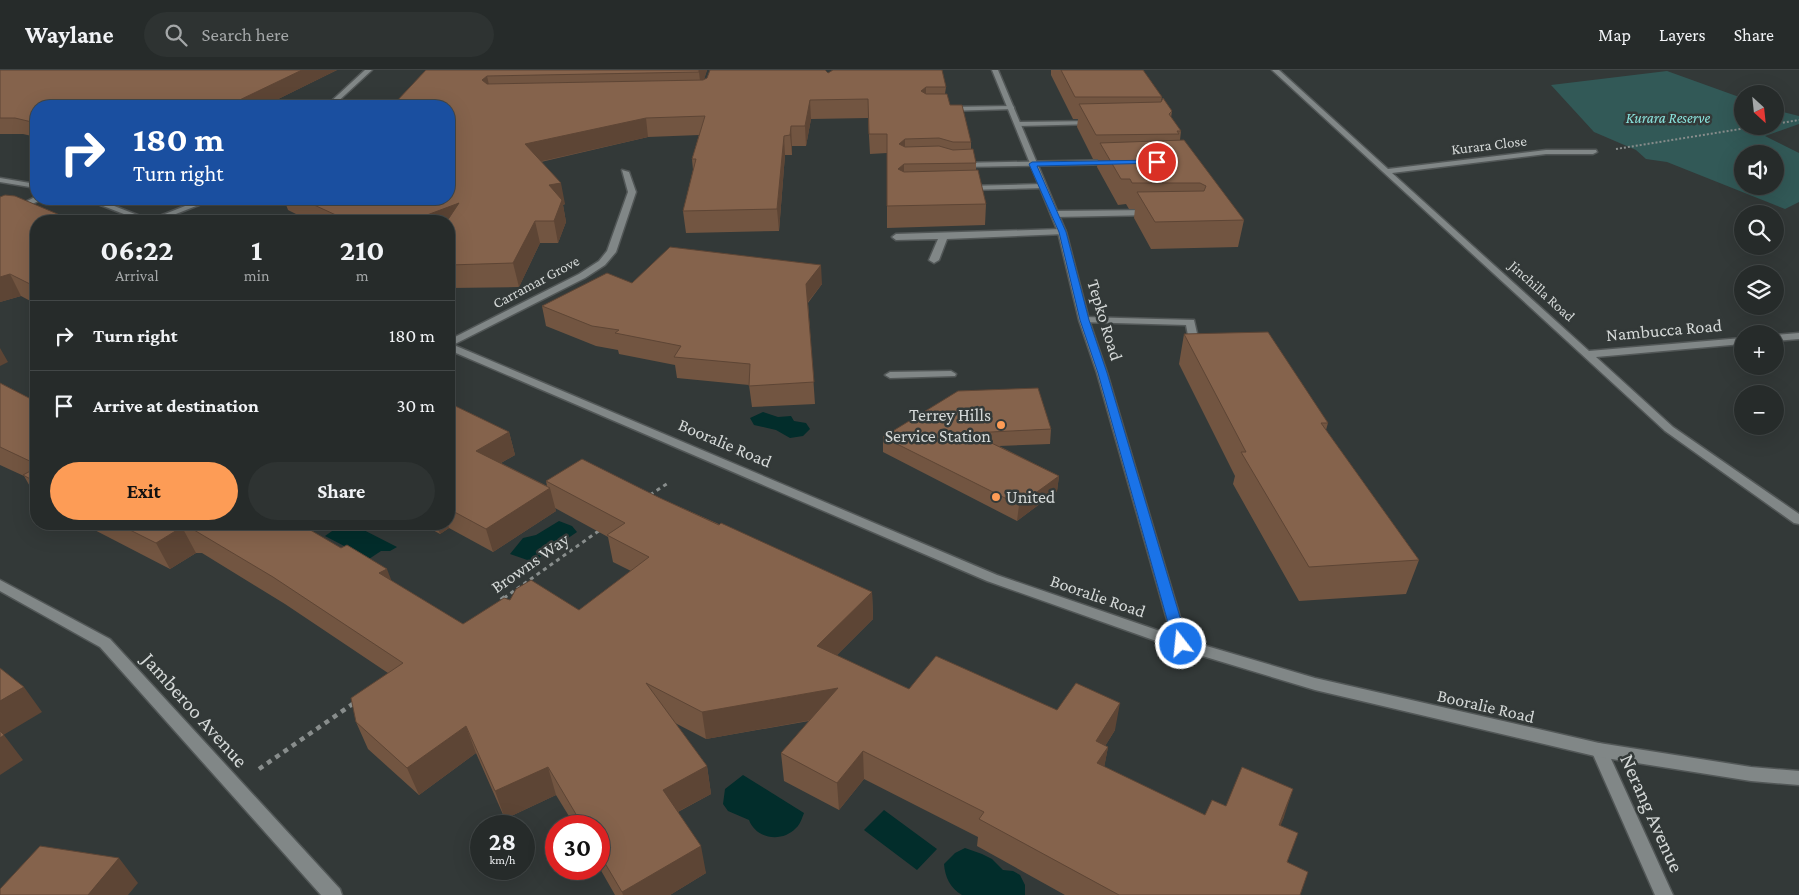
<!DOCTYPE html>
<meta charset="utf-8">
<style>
:root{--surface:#262b2a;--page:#2e3332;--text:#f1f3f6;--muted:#a4a7a8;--line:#424747;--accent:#fd9c56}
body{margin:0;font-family:"Crimson Pro",serif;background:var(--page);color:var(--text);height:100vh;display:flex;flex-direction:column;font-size:19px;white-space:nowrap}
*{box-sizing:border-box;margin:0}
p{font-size:16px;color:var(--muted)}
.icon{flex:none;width:28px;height:28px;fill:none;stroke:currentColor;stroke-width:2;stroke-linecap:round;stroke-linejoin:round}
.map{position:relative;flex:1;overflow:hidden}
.side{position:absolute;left:30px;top:145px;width:425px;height:315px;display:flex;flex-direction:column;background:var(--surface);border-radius:20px;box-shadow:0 5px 20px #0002,0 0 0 1px var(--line)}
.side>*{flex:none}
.top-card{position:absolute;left:30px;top:30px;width:425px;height:105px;border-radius:20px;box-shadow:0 5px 20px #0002,0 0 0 1px var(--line);background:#1a4fa0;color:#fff;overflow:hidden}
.needle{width:32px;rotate:153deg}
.buttons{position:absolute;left:1734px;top:15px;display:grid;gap:10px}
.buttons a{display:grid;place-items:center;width:50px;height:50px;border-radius:50%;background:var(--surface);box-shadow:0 5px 20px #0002,0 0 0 1px var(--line);font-size:25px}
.speed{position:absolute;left:470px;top:745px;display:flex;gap:10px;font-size:25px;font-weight:700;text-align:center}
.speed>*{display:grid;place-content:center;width:65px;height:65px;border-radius:50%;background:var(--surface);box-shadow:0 5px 20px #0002,0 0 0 1px var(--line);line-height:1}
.speed small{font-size:12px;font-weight:400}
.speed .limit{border:8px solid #d22;background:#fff;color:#111}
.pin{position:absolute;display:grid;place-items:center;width:42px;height:42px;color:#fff;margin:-21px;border:2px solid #fff;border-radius:50%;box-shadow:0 1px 5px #0007}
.me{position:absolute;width:55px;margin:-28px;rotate:344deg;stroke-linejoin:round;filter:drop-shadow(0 0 4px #0008)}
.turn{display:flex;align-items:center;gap:18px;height:105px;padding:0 20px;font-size:22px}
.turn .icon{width:65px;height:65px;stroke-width:2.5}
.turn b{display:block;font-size:35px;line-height:42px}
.eta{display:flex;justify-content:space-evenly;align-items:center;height:85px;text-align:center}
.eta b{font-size:30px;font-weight:700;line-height:35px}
.cta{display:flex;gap:10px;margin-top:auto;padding:10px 20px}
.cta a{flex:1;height:58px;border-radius:30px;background:var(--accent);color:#111;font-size:20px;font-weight:700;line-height:58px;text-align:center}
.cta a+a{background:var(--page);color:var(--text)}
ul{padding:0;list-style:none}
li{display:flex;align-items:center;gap:15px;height:70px;padding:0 20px;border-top:1px solid var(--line)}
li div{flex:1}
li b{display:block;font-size:19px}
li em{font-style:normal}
header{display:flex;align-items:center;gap:30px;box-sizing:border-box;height:70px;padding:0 25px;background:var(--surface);border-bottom:1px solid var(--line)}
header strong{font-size:24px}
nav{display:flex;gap:28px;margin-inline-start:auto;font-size:18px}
.search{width:350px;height:45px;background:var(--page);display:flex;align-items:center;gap:12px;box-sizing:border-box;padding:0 18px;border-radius:28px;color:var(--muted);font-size:19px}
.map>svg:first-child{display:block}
.green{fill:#325957;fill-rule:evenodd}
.water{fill:#022d2b}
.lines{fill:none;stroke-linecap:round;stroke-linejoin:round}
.lane-casing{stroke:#525757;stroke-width:3}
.street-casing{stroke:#525757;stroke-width:3}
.secondary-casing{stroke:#525757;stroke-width:3}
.path-far2{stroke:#888d8c;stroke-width:2;stroke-dasharray:2 2;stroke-linecap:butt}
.path-far1{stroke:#888d8c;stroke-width:3;stroke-dasharray:4 4;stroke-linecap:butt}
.path{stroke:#888d8c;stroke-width:4.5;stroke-dasharray:5 5;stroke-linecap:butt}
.lane{fill:#818787;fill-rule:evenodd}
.street{fill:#818787;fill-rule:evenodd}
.secondary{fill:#818787;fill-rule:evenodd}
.wall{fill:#725541}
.shaded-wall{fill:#5d4535}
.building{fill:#85634c;stroke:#5d4535}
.route{fill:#1a73e8;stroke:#114b97}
.poi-dot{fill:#fd9c56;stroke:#333938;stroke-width:2}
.labels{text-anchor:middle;stroke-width:5;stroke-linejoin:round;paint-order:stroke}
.far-park-label{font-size:15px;font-style:italic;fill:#8ae3dd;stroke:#333938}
.far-street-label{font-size:15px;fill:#d4d8d7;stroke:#333938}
.street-label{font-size:18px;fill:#d4d8d7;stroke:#333938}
.poi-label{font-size:18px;fill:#d4d8d7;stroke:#333938;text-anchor:end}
.near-street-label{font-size:21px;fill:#d4d8d7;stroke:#333938}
</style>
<header>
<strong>Waylane</strong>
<div class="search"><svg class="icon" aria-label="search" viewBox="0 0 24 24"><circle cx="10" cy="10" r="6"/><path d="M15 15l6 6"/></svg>Search here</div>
<nav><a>Map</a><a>Layers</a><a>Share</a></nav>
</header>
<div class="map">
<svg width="1799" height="825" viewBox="0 0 1799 825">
<rect width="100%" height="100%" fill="#333938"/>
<path class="green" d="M1667,1L1742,28V56H1775V40L1799,46V54L1765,66L1799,83V132L1785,139L1667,92L1646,89L1636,80L1594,62L1551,15ZM1742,84H1775V116H1742Z"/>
<path class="water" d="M763,342L778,347L791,346L794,351L806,353L810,359L803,366L790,368L776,360L754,355L750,348Z
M559,451L572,456L577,462L533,492L510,484L523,468L536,465Z
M342,454H352L397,477L390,481H381L369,489L325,466Z
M743,705L804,743C802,748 800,755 796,758C782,773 756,769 749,750L728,741L723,734L725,719Z
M884,740L937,779L917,800L864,760Z
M965,778L982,784L992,789L1003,800L1013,801L1020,805L1025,815V825H962C950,818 945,807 944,794L955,783Z"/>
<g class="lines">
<defs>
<path id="lane" d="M1012,36L1014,37V39L947,41L944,39L947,37Z
M1094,51L1096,52V54L1019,56L1015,54L1019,52Z
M1114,90H1117V94L959,97L955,95L959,93Z
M1042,114L1046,116L1045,118L967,120L963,118L967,116Z
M1150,140L1154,143L1153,145L1055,147L1051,144L1055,141Z
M1062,159L1065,160V164L947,169L939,190L934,193L929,190L938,169L896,170L892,167L896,164Z
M1084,247L1194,250L1201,281L1196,284L1191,281L1186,255L1080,252V248Z
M951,301L956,304L955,306L890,308L885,305L890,302Z"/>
<path id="street" d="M365,0H372L333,36H326Z
M992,0H998L1066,162L1089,250L1107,303L1188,574L1186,578L1181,579L1176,578L1174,574L1097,303L1079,250L1058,162Z
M1272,0H1279L1388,99L1546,80H1596L1597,82L1593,84H1546L1392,103L1589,281L1742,268V274L1596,287L1673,357L1799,444V454L1794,453L1665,361Z
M622,100L629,102L636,122L616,182L605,195L585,208L449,277V270L579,204L599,191L607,181L628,122Z
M35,127L42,129L0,151V145Z
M203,129H214L158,151H147Z
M1799,263V269L1775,271V265Z
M0,510L110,569L340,819L342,825H321L100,577L0,521Z
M1599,673L1605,675L1607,680L1673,825H1655L1591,680L1593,675Z"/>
<path id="secondary" d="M0,108L36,114V118L0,112Z
M85,129H96L153,151H142Z
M449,273L997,505L1186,570L1315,608L1599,673L1751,697L1799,701V715L1751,711L1599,687L1315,620L1176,578L987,511L449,280Z"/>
</defs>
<use href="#lane" class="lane-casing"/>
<use href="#street" class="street-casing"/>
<use href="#secondary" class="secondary-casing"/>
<path class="path-far2" d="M1775,54L1799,50
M1616,79L1759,56"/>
<path class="path-far1" d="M650,425L668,413
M504,528L600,460"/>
<path class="path" d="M501,530L505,527
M259,699L354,633"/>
<use href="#lane" class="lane"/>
<use href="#street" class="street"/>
<use href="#secondary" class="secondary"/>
</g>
<path class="wall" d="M0,0H337L264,36H36V67L23,64H0Z
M426,0H707L704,9L828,3L946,17L945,24L950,35L971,72V79L976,93V100L986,134L985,155L887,158V83L870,84L868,48L811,49L806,76H792V85H785L779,161L686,163L683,141L693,100L692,89L699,65L648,67L541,92L565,134L563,135L566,152L558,173H540L519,217L449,218V151H310L288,140L284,129H449L395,33Z
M1051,0H1143L1162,27L1161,32L1172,41L1171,48L1181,61L1180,70L1244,150L1238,177L1151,179L1134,148L1135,139H1129L1126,134L1118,135L1097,97L1098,89H1093L1077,57L1078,49H1073L1051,5Z
M0,127L36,151V234L21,226L0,232Z
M632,213L822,214L808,233L815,334L752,337L749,315L677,308L675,295L619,284L618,280L596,276L546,256L542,236Z
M1184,264L1328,353L1326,360L1419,490L1406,524L1299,531L1233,414L1235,406L1179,294Z
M0,313L29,328L36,324V427L24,406L0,395Z
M449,333L509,362L515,385L501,393L547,416L546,411L660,428L872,522L873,549L836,586L909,619L1057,640L1115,660L1105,676L1108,677L1104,697L1205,745L1226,736L1284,747L1280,755L1288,792L1300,825H1065L977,776L978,767L864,709L839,740L784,711L781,683L809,651L706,669L675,653L707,696L711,724L678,742L706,803L670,825H615L599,797V756H575L556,725L505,749L476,683L419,725L368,679L356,652L388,603L285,534L202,483H196L170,499L83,454H300L392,511L463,554L510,530L579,540L631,501L613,492L608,467L555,438L556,441L493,482L449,458L440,464L422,454H449Z
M1051,359L1050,374L999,376L1059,406L1057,421L1017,451L883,382V367Z"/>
<path class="shaded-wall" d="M302,0H337L264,36H227Z
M699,0H707L701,20L699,2Z
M487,6L491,24L482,10Z
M926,17V35L921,21Z
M810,30L811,49L806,76L805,56Z
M646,48L648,67L529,94L525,74Z
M791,56L792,76V85L790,65Z
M784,66L785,85L779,161L777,139Z
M905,69V89L899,74Z
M904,94V115L898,99Z
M561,113L565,134L563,135L566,152L558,173L554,151L549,115Z
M459,133L449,151H411Z
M535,151L540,173L519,217L513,193Z
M821,195L822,214L807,233L806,214Z
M10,204L21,226L0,232V207Z
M0,278L8,292L0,296Z
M509,362L515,385L483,403L476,381Z
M1059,406L1057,421L1017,451L1019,435Z
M550,418L556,441L493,482L486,459Z
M436,454H448L449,458L440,464Z
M182,457L196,483L170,499L156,473Z
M387,499L397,525L379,503Z
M872,522L873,549L818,604L817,576Z
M24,617L42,642L0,667V631Z
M838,618L839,645L706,669L702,642Z
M1120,633L1115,660L1091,699L1096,671Z
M466,656L476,683L419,725L407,698Z
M4,665L23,690L0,705V668Z
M1108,677L1103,704L1097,693Z
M863,681L864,709L839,740L837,713Z
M707,696L711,724L668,747L663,720Z
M548,697L556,725L505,749L495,721Z
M1293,719L1284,747L1270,782L1279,755Z
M701,776L706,803L670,825H623L622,822Z
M119,788L138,813L128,825H88Z"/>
<path class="building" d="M0,0H302L227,36H36V53L15,48H0Z
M426,0H699V2L487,6L482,10L487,14L703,10L707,8L710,0H825L828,3L833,0H942L946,17H926L921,21L926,24H947L950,35H962L971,72H953L939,68L905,69L899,74L905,77L939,76L953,80L973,79L976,93L904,94L898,99L904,102L978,100L986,134L887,136V64H869L868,29L810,30L805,56H791L790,65L784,66L777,139L683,141L696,89H692L705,46L646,48L525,74L561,113L549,115L562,130L554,151H535L513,193L449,195V151H447L459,133L411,151H349L301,129H449V36H367L370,33H395Z
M1061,0H1143L1162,27H1075Z
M1163,28L1172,41L1169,44L1181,61H1177L1179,64L1096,65L1079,34L1161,32Z
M1184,70L1244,150L1155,152L1137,122L1204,121L1206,116L1200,113H1132L1130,109H1121L1100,73Z
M5,125L15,126L74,151H36V217L10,204L0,207V127Z
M670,177L821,195L806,214L814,312L749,316L750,294L674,287L681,276L615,263L619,260L592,256L542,236L607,203L632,213Z
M1268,262L1328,353H1321L1419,490L1309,497L1241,382H1246L1184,264Z
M0,313L29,328L36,324V394L0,377Z
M1038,318L1051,359L971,363L1059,406L1019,435L883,367L958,321Z
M449,333L509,362L476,381L550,418L486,459L449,439Z
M582,389L660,428L719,455L721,453L872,522L817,576L909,619L936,586L1057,640L1076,613L1120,633L1096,671L1108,677L1097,693L1205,745L1212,730L1226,736L1242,697L1293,719L1279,755L1298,763L1287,792L1308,802L1300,825H1119L979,749L984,742L863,681L837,713L781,683L838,618L702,642L646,613L707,696L663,720L701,776L622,822L599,783V756H583L548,697L495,721L466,656L407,698L356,652L351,628L403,593L273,507L189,457H182L156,473L118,454H300L341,478L347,475L387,499L379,503L463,554L504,528L510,530L516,519L531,510L579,540L649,487L607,465L625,453L546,411Z
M36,398V412L23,405Z
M0,598L24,617L0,631Z
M0,661L4,665L0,668Z
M40,776L119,788L88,825H0V819Z"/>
<path class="route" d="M1157,90L1160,93L1037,96L1066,162L1089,250L1107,303L1188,574L1181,579L1174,574L1098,303L1080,250L1059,162L1029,94L1032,92Z"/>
<g class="poi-dot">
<circle cx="1001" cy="355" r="5"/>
<circle cx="996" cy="427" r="5"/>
</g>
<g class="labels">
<g class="far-park-label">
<text x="1668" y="53">Kurara Reserve</text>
</g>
<g class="far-street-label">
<text transform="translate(1489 75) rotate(-7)" y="5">Kurara Close</text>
<text transform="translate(536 212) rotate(-28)" y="5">Carramar Grove</text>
<text transform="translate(1542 221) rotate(42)" y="5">Jinchilla Road</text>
</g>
<g class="street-label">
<text transform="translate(1105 250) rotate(73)" y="6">Tepko Road</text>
<text transform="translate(1664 260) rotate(-5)" y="6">Nambucca Road</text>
<text transform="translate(725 373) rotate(23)" y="6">Booralie Road</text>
<text transform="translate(530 493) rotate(-35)" y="6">Browns Way</text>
<text transform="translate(1098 526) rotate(19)" y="6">Booralie Road</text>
<text transform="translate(1486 636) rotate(13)" y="6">Booralie Road</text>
</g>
<g class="poi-label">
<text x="991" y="351">Terrey Hills<tspan x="991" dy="21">Service Station</tspan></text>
<text x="1006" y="433" text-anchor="start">United</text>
</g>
<g class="near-street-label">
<text transform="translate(195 640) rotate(48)" y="7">Jamberoo Avenue</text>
<text transform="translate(1652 743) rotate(66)" y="7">Nerang Avenue</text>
</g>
</g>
</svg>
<div class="buttons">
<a><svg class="needle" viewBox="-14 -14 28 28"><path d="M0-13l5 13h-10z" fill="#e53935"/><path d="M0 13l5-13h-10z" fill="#a4a7a8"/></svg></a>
<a><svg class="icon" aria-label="sound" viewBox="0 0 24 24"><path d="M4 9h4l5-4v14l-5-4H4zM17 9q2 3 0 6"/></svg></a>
<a><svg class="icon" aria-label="search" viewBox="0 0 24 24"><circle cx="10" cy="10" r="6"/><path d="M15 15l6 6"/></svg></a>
<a><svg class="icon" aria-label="layers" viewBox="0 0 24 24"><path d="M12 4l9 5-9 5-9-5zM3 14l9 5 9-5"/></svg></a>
<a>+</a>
<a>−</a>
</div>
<div class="speed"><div>28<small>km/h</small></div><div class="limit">30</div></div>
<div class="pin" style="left:1157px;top:92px;background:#d93025"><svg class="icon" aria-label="arrive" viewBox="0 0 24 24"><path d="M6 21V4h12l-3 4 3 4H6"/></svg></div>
<svg class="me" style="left:1181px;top:574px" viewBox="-20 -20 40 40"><circle r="17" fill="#1a73e8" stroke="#fff" stroke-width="3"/><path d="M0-11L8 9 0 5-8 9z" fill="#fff"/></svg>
<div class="top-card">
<div class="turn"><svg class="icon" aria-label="right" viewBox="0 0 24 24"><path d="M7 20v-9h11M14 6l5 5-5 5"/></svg><div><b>180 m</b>Turn right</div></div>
</div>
<section class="side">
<div class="eta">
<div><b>06:22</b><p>Arrival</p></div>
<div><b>1</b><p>min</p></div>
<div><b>210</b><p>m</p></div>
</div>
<ul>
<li><svg class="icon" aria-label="right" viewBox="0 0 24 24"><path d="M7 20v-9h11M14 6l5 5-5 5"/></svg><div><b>Turn right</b></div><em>180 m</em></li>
<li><svg class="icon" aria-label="arrive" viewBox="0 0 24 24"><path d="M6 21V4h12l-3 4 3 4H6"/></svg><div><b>Arrive at destination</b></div><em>30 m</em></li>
</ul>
<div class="cta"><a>Exit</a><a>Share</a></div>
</section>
</div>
